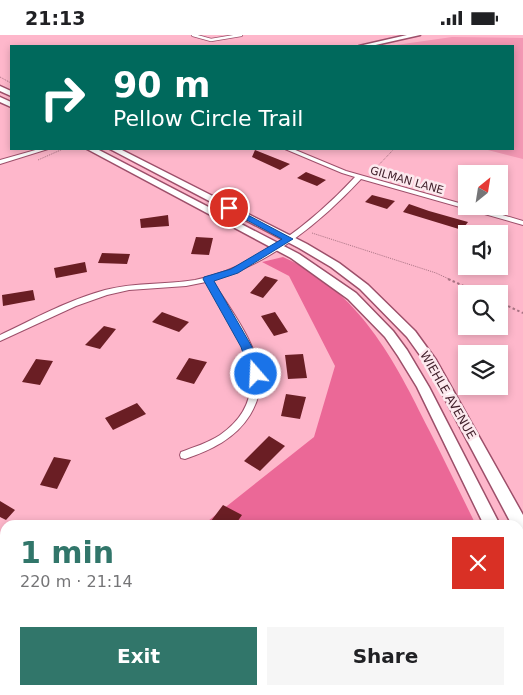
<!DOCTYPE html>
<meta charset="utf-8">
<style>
:root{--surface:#fff;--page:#f6f6f6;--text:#202124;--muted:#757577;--accent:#31766a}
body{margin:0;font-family:"DejaVu Sans",sans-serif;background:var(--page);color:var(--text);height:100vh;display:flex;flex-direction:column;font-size:19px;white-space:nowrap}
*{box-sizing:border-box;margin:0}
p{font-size:16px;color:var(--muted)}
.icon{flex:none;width:28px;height:28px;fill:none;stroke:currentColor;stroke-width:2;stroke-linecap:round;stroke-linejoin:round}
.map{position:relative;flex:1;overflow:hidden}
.panel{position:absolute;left:0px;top:485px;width:524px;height:175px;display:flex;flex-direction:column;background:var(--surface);border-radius:15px 15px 0 0;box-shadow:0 2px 8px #0003}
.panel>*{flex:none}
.top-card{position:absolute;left:10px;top:10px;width:504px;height:105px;border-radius:0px;box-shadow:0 2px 8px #0003;background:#00695c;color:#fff;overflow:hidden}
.needle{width:32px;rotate:30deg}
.fabs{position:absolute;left:458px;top:130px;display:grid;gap:10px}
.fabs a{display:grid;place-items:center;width:50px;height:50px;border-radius:0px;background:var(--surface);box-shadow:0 2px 8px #0003;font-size:25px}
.pin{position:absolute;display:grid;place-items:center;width:42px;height:42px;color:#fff;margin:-21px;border:2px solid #fff;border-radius:50%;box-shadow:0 1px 5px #0007}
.me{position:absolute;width:55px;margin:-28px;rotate:341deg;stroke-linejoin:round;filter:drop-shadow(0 0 4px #0008)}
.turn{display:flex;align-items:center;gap:18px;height:105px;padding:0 20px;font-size:22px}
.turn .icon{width:65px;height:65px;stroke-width:2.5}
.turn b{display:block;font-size:35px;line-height:42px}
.round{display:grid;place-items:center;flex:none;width:52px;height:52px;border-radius:0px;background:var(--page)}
.headline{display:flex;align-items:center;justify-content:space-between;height:85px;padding:0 20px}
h1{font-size:30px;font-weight:700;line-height:38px;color:var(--accent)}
.primary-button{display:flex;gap:10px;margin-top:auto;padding:10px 20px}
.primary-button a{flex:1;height:58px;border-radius:0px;background:var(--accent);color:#fff;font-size:20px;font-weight:700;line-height:58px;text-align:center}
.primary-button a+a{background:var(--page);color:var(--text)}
.status{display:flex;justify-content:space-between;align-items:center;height:35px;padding:0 25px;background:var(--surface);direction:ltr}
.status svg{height:14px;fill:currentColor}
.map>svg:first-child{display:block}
.green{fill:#f398b4}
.forest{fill:#eb6897}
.building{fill:#6a1e24}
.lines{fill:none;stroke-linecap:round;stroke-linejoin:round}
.lane-casing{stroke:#9d4f6a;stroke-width:4}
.street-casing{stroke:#9d4f6a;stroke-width:2}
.secondary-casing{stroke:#9d4f6a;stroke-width:3}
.path-far1{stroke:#a97383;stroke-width:1;stroke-dasharray:1 1;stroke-linecap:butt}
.path{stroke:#a97383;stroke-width:2;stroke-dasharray:2.5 2.5;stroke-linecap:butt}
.lane{stroke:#fff;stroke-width:2.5}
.street{fill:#fff;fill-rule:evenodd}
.secondary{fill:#fff;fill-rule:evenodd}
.route{fill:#1a73e8;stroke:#114b97}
.labels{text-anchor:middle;stroke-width:5;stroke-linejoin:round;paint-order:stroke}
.far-street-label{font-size:11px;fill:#42212c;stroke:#fce9ee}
.street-label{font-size:12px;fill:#42212c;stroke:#fce9ee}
</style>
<div class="status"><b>21:13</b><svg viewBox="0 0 49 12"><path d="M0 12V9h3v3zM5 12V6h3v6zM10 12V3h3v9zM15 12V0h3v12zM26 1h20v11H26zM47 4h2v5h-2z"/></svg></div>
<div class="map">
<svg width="523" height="660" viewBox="0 0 523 660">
<rect width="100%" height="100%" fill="#feb7cb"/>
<path class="green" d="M452,2L523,3V124L484,114H512V11H389Z"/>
<path class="forest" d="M283,222C359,256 394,324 429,395C445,426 460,458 476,490H203L314,402L335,331L289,241L262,227Z
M519,576L523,584V660H0V640L5,636V655H519Z"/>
<path class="building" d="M255,115L290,129L280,135L252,122Z
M306,137L326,145L317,151L297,143Z
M372,160L395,166L387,174L365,167Z
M409,169L429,176L468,187L462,195L403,177Z
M168,180L169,191L141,193L140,184Z
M196,202L213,203L209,220L191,219Z
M102,218L130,219L127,229L98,228Z
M85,227L87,237L56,243L54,233Z
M265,241L278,245L263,263L250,258Z
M33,255L35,265L3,271L2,260Z
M162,277L189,287L179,297L152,287Z
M275,277L288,297L274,301L261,281Z
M104,291L116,294L100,314L85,310Z
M303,319L307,343L288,344L285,320Z
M189,323L207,327L194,349L176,344Z
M36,324L53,326L40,350L22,347Z
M286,359L306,362L300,384L281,381Z
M137,368L146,379L113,395L105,383Z
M269,401L285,411L260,436L244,426Z
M54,422L71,425L57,454L40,450Z
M0,466L15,475L6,485L0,482Z
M223,470L242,480L235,490H208Z"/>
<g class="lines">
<defs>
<path id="lane" d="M193,0L211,5L241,0"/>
<path id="street" d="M39,114H48L0,129V125Z
M285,114H293L346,136L466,170V171H472L523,186V190L361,144C322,186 269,230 212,245C229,273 262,314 260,348C260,359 256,370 250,380C235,404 211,415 185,424L181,423L180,420L181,417C194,412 208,408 220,400C283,356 234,294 206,247L186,251L129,255L107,260L76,271L0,306V300C34,284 68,265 105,255C135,247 165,250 195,245C256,233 314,186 355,142L342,138Z"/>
<path id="secondary" d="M407,0H420L371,11H359Z
M0,51L11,56V61L0,56Z
M0,62L11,67V72L0,67Z
M87,114H97L299,219L356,258L393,296L407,315L429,352L500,490H484L417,352L398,321L385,302L348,264L291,223Z
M110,114H120L307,209L339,228L368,250L415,296L436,325L523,480V502L519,500V490H512L427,330L407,302L360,254L331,232L299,213Z
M519,535L523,537V559L519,557Z"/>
</defs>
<use href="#lane" class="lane-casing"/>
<use href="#street" class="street-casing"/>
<use href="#secondary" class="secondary-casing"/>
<path class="path-far1" d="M0,42L11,48
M38,125L63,114
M371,138L394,114
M312,198L436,238L451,245"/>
<path class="path" d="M448,244L482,259
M499,267L523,278"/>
<use href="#lane" class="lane"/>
<use href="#street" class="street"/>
<use href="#secondary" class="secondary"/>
</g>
<path class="route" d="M229,170L293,204L238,238L214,246L252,312L262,339L256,343L250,339L241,312L203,244L204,242L231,234L282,204L226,174L225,173Z"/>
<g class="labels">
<g class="far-street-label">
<text transform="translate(407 145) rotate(16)" y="4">GILMAN LANE</text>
</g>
<g class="street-label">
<text transform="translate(448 360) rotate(60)" y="4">WIEHLE AVENUE</text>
</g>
</g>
</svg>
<div class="fabs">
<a><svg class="needle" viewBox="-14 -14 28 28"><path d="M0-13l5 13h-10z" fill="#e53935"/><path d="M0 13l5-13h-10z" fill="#757577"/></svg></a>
<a><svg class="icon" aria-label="sound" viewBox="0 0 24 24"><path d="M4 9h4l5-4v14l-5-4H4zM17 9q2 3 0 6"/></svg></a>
<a><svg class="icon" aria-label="search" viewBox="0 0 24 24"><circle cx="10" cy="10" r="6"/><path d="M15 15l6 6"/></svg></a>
<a><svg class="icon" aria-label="layers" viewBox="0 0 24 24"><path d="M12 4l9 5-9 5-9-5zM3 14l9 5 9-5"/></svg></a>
</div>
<div class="pin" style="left:229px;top:173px;background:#d93025"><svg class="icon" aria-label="arrive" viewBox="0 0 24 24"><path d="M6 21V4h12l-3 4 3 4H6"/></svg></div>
<svg class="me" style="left:256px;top:339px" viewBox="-20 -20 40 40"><circle r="17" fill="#1a73e8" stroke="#fff" stroke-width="3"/><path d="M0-11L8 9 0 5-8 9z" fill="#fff"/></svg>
<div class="top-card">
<div class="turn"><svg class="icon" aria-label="right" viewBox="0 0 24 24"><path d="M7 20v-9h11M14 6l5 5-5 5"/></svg><div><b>90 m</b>Pellow Circle Trail</div></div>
</div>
<section class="panel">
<div class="headline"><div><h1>1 min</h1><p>220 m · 21:14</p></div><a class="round" style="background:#d93025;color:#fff"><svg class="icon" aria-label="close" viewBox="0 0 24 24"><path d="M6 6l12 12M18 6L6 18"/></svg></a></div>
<div class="primary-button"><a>Exit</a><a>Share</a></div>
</section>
</div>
